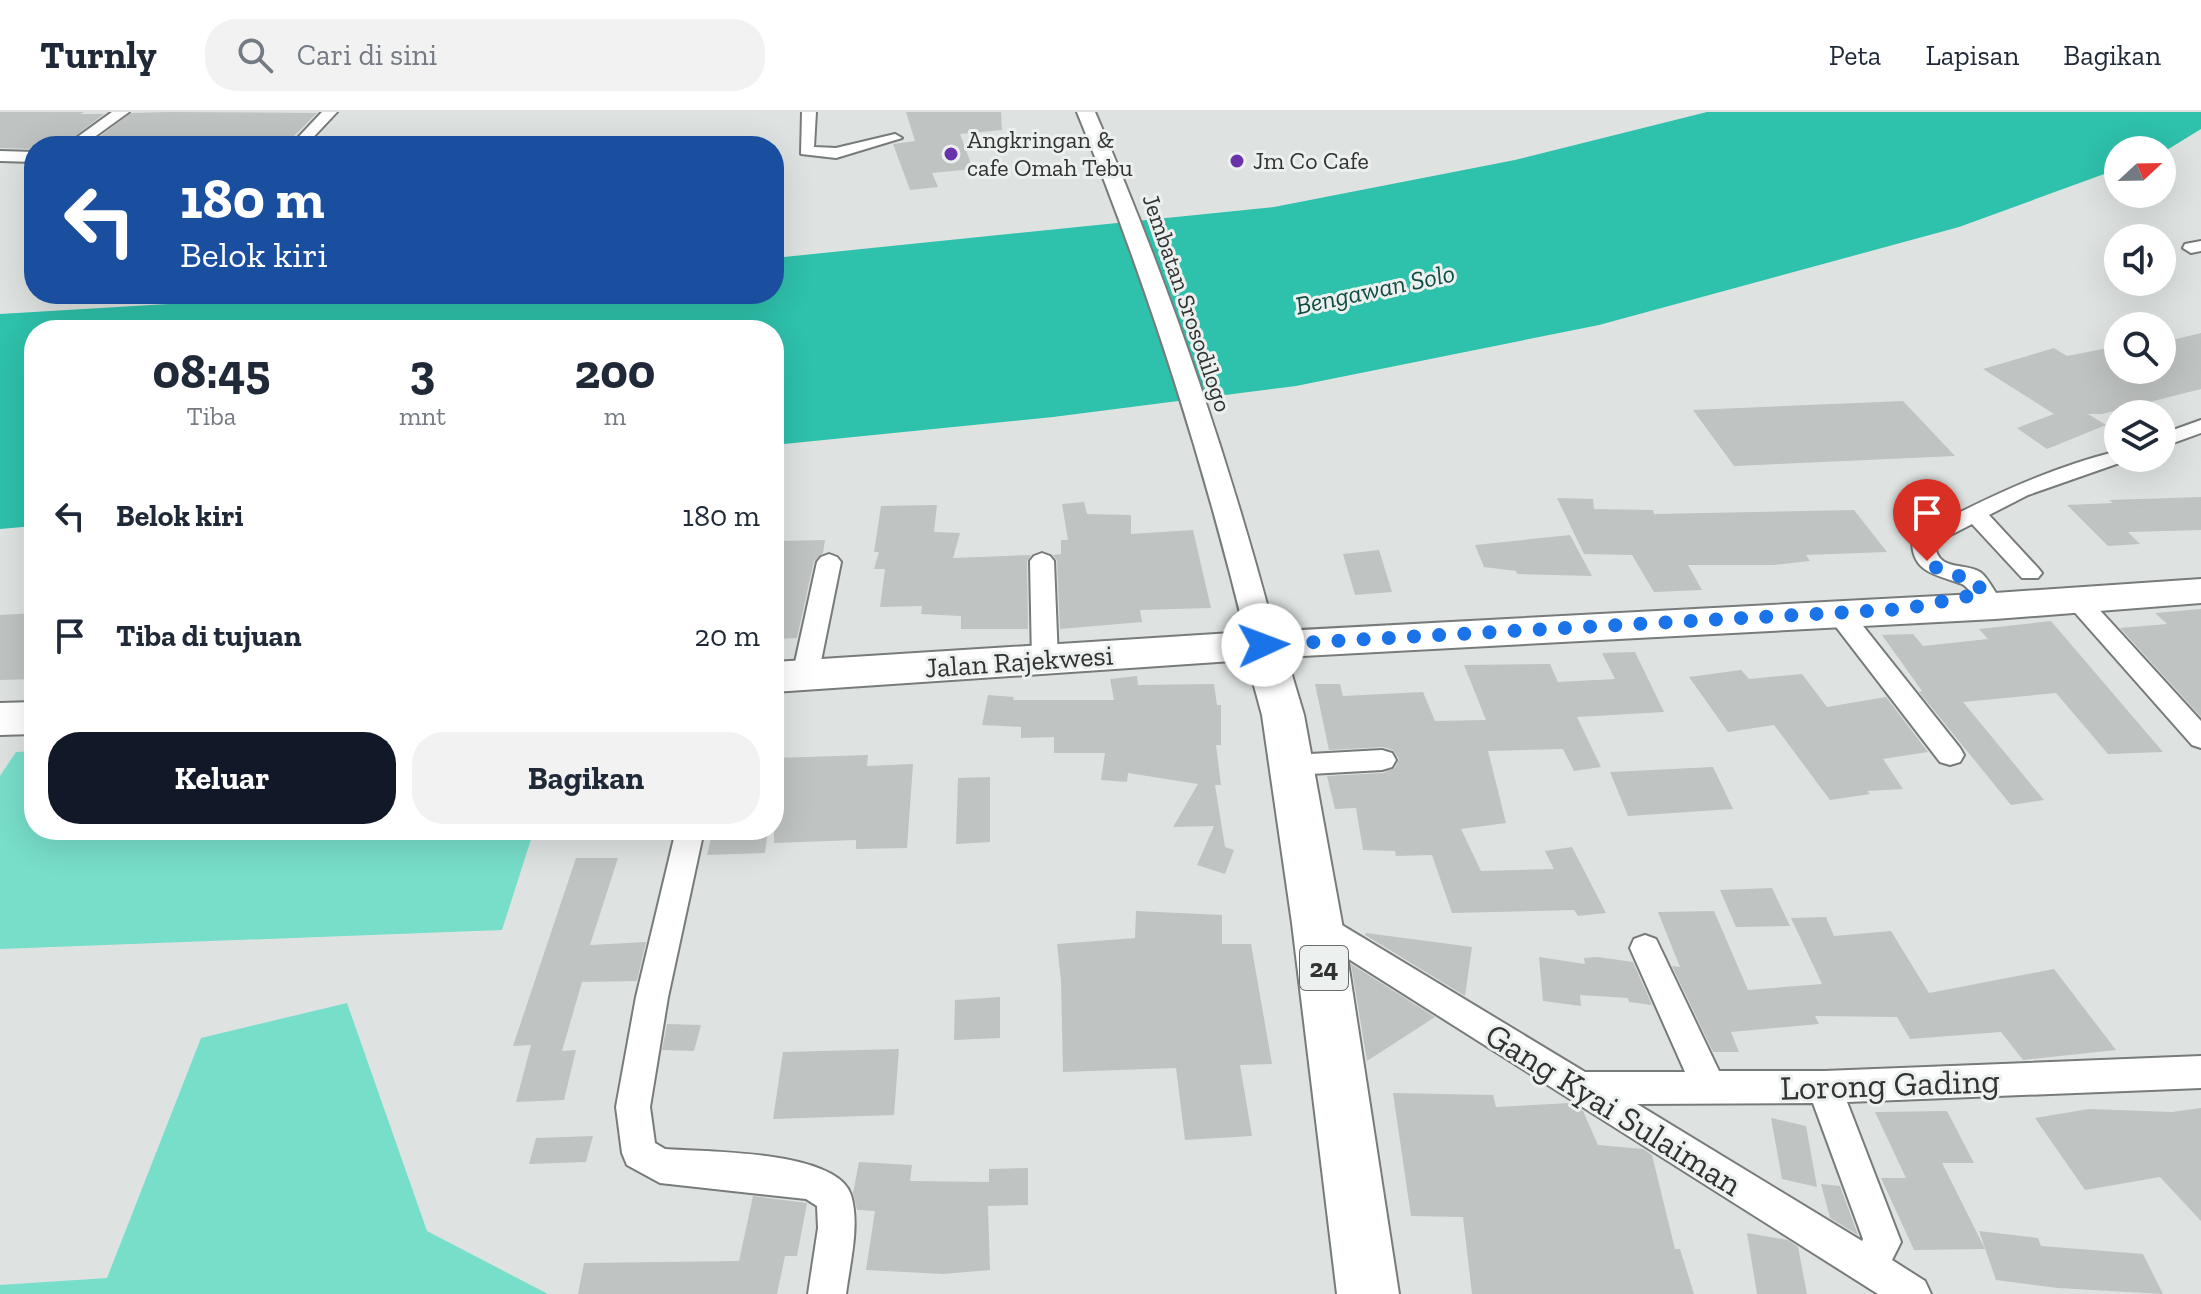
<!DOCTYPE html>
<html lang="id">
<style>
:root{--surface:#fff;--page:#f2f2f3;--text:#1f2937;--muted:#747a83;--line:#e0e1e3;--accent:#111827}
body{margin:0;font-family:"Zilla Slab",serif;background:var(--page);color:var(--text);height:100vh;display:flex;flex-direction:column;font-size:30px;white-space:nowrap}
*{box-sizing:border-box;margin:0}
p{font-size:26px;color:var(--muted)}
.icon{flex:none;width:44px;height:44px;fill:none;stroke:currentColor;stroke-width:2;stroke-linecap:round;stroke-linejoin:round}
.map{position:relative;flex:1;overflow:hidden}
.details{position:absolute;left:24px;top:208px;width:760px;height:520px;display:flex;flex-direction:column;background:var(--surface);border-radius:32px;box-shadow:0 8px 32px #0002}
.details>*{flex:none}
.top-card{position:absolute;left:24px;top:24px;width:760px;height:168px;border-radius:32px;box-shadow:0 8px 32px #0002;background:#1a4fa0;color:#fff;overflow:hidden}
.needle{width:52px;rotate:68deg}
.tools{position:absolute;left:2104px;top:24px;display:grid;gap:16px}
.tools a{display:grid;place-items:center;width:72px;height:72px;border-radius:50%;background:var(--surface);box-shadow:0 8px 32px #0002;font-size:40px}
.pin{position:absolute;display:grid;place-items:center;width:68px;height:68px;color:#fff;margin:-82px -34px;border-radius:50% 50% 50% 0;rotate:-45deg;box-shadow:0 0 8px #0007}
.pin .icon{rotate:45deg}
.me{position:absolute;width:88px;margin:-44px;rotate:88deg;stroke-linejoin:round;filter:drop-shadow(0 0 6px #0008)}
.turn{display:flex;align-items:center;gap:28px;height:168px;padding:0 24px;font-size:36px}
.turn .icon{width:104px;height:104px;stroke-width:2.5}
.turn b{display:block;font-size:56px;line-height:68px}
.eta{display:flex;justify-content:space-evenly;align-items:center;height:136px;text-align:center}
.eta b{font-size:48px;font-weight:800;line-height:56px}
.button{display:flex;gap:16px;margin-top:auto;padding:16px 24px}
.button a{flex:1;height:92px;border-radius:32px;background:var(--accent);color:#fff;font-size:32px;font-weight:800;line-height:92px;text-align:center}
.button a+a{background:var(--page);color:var(--text)}
ul{padding:0;list-style:none}
li{display:flex;align-items:center;gap:24px;height:120px;padding:0 24px}
li div{flex:1}
li b{display:block;font-size:30px}
li em{font-style:normal}
header{display:flex;align-items:center;gap:48px;box-sizing:border-box;height:112px;padding:0 40px;background:var(--surface);border-bottom:2px solid var(--line)}
header strong{font-size:38px}
nav{display:flex;gap:44px;margin-inline-start:auto;font-size:28px}
.search{width:560px;height:72px;background:var(--page);display:flex;align-items:center;gap:20px;box-sizing:border-box;padding:0 28px;border-radius:32px;color:var(--muted);font-size:30px}
.map>svg:first-child{display:block}
.green{fill:#77deca}
.water{fill:#2ec1ab}
.building{fill:#bfc3c2}
.lines{fill:none;stroke-linecap:round;stroke-linejoin:round}
.minor-casing{stroke:#777b7a;stroke-width:4}
.tertiary-casing{stroke:#777b7a;stroke-width:4}
.primary-casing{stroke:#777b7a;stroke-width:4}
.trunk-casing{stroke:#777b7a;stroke-width:4}
.minor{fill:#fff;fill-rule:evenodd}
.tertiary{fill:#fff;fill-rule:evenodd}
.primary{fill:#fff;fill-rule:evenodd}
.trunk{fill:#fff;fill-rule:evenodd}
.route{stroke:#1a73e8;stroke-width:14;stroke-dasharray:0 25.2}
.poi-dot{fill:#6a33aa;stroke:#ecf0ef;stroke-width:3}
.labels{text-anchor:middle;stroke-width:6;stroke-linejoin:round;paint-order:stroke}
.far-poi-label{font-size:24px;fill:#313232;stroke:#ecf0ef;text-anchor:start}
.far-street-label{font-size:24px;fill:#313232;stroke:#ecf0ef}
.far-water-label{font-size:26px;font-style:italic;fill:#0e4b42;stroke:#ecf0ef}
.shield{fill:#ecf0ef;stroke:#696b6b;stroke-width:2}
.shield-label{font-size:26px;font-weight:bold;fill:#313232}
.street-label{font-size:28px;fill:#313232;stroke:#ecf0ef}
.near-street-label{font-size:34px;fill:#313232;stroke:#ecf0ef}
</style>
<header>
<strong>Turnly</strong>
<div class="search"><svg class="icon" aria-label="search" viewBox="0 0 24 24"><circle cx="10" cy="10" r="6"/><path d="M15 15l6 6"/></svg>Cari di sini</div>
<nav><a>Peta</a><a>Lapisan</a><a>Bagikan</a></nav>
</header>
<div class="map">
<svg width="2201" height="1182" viewBox="0 0 2201 1182">
<rect width="100%" height="100%" fill="#dee3e2"/>
<path class="green" d="M34,639V718H534L502,818L0,837V664L16,640Z
M347,891L427,1119L548,1182H0V1173L107,1166L201,926Z"/>
<path class="water" d="M1707,0H2201V17L2162,41V38H2118V57L1959,115L1599,213L1296,274L1053,305L774,333V218H34V414L0,417V202L335,182H774V146L1274,95L1515,48Z"/>
<path class="building" d="M0,0H84L80,2H104L62,34H34V37L0,36Z
M906,0H1001L1002,18L960,22L973,57L932,61L938,75L910,78L893,32L915,29Z
M131,1L169,0L317,1L284,34H87Z
M2201,221V277L2102,302H2088L2106,313L2047,337L2017,316L2054,302L1983,257L2054,236L2067,244L2118,234V258H2162V226L2168,229Z
M1903,289L1955,344L1734,354L1693,298Z
M2201,385V418L2128,420L2140,432L2108,434L2067,393L2113,391L2109,388Z
M1557,386L1593,387L1594,397L1653,398L1654,402L1854,398L1887,440L1806,443L1810,449L1773,453H1688L1702,478L1654,480L1632,443L1584,442Z
M1084,390L1087,402L1131,403V422L1193,418L1211,496L1140,498L1142,510L1060,517L1057,449L1053,443L1061,442V428H1068L1062,392Z
M937,393L934,420L960,421L953,446L1031,443L1027,449L1028,517H961V504L921,502L922,494L880,495L885,457H874L879,440H874L881,394Z
M1570,423L1592,464L1517,462L1516,459L1484,455L1475,433Z
M825,428L823,441L814,449L797,526L774,527V454L780,429Z
M1379,438L1392,480L1355,483L1343,442Z
M2201,497V605L2120,516L2167,512L2155,501Z
M34,501V567L0,568V503Z
M2051,509L2163,640L2108,642L2056,581L1963,590L2044,688L2011,693L1919,580L1922,579L1882,523L1913,522L1923,534L1988,527L1979,517Z
M1635,540L1664,600L1577,605L1601,655L1574,659L1563,637L1488,639L1506,711L1461,717L1481,759L1554,757L1545,739L1572,735L1606,801L1578,804L1574,798L1452,801L1432,743L1396,744L1395,739L1363,738L1356,696L1335,697L1327,664L1383,661L1395,656L1399,647L1393,638L1383,635L1329,638L1315,572H1340L1343,584L1423,580L1435,609L1486,608L1464,553L1550,552L1558,570L1615,567L1602,541Z
M1741,558L1749,567L1802,562L1827,595L1886,585L1928,640L1883,647L1903,677L1867,679L1870,682L1830,688L1774,613L1728,620L1689,565Z
M1137,564L1138,573L1214,572L1217,593H1221V633H1216L1221,673H1215L1225,735L1234,738L1225,762L1197,753L1214,714L1173,715L1198,672L1128,661L1127,670L1101,668L1105,641H1054V625L1021,626V615L982,613L988,583L1014,585L1013,588H1114L1110,567Z
M868,643L867,654L913,652L907,736L856,737V728L774,731V646Z
M1713,655L1733,697L1628,704L1610,660Z
M990,665V730L956,732L958,666Z
M713,718H768L765,741L707,743Z
M576,746H618L590,833L646,830L637,869L582,870L562,939L576,938L564,988L516,990L531,933L513,934Z
M1772,776L1790,814L1736,815L1720,778Z
M1136,799L1222,803V832H1251L1272,952L1240,953L1252,1024L1185,1028L1176,956L1063,960L1061,869L1057,832L1135,826Z
M1714,799L1748,878L1822,872L1791,806L1826,805L1834,824L1891,819L1929,881L2054,857L2116,938L2023,948L2001,920L1910,927L1897,905L1815,904L1819,912L1731,920L1739,940H1713L1672,854L1680,855L1658,800Z
M1366,821L1472,835L1465,884L1365,823Z
M1539,845L1585,852L1584,846L1598,845L1633,850L1652,893L1629,890L1628,886L1580,883L1581,894L1543,889Z
M1351,852L1435,905L1367,949Z
M1000,885V926L954,928L955,888Z
M667,912L701,913L694,939L662,938Z
M899,937L894,1003L773,1007L783,940Z
M1393,981L1493,983L1496,995L1570,991L1583,999L1598,1033L1643,1037L1652,1043L1675,1137H1680L1694,1182H1472L1463,1105L1411,1104Z
M2201,996V1109L2160,1065L2085,1078L2035,1006L2089,997L2172,1000Z
M1947,999L1974,1051H1942L1985,1137L1914,1138L1881,1066H1906L1875,1000Z
M1771,1006L1806,1014L1817,1075L1782,1067Z
M593,1024L586,1050L529,1052L536,1026Z
M859,1050L912,1053L910,1069L989,1070V1057L1028,1056V1093L988,1094L990,1158L943,1162L866,1158L875,1099L857,1098L853,1081Z
M1821,1072L1840,1074L1858,1123L1830,1106Z
M753,1084L807,1091L797,1144H785L777,1182H578L584,1151L739,1149Z
M1979,1119L2038,1126L2041,1134L2143,1142L2163,1182L2058,1176L1996,1168Z
M1747,1121L1788,1128L1798,1135L1807,1182H1757Z"/>
<g class="lines">
<defs>
<path id="minor" d="M112,0H129L82,34H65Z
M322,0H337L305,34H290Z
M802,0H816L814,35L836,36L895,22L902,26L836,46L801,42Z
M0,39L34,40V50L0,49Z
M2201,129V139L2191,141L2183,136L2185,132Z
M2201,308V321L2162,335V322Z
M2118,339V346H2128L2125,349L2028,383L1989,403L2038,456L2042,461L2038,466H2022L1972,412L1935,431C1936,460 1963,450 1980,460C1986,464 1992,475 1996,481L1992,487H1976C1972,482 1968,475 1962,472C1937,462 1912,462 1912,428L1915,423C1981,389 2045,357 2118,339Z
M1042,441L1050,444L1054,449L1058,548L1054,554L1045,557L1036,554L1032,548L1030,449L1034,444Z
M829,442L837,445L841,450L818,564L814,570L805,573L796,570L792,564L817,450L821,445Z
M2078,481L2086,483L2201,609V636L2192,633L2070,495L2066,489L2070,483Z
M1839,493L1848,495L1960,636L1964,643L1960,650L1950,653L1940,650L1830,507L1827,501L1830,495Z
M1382,638L1392,641L1396,648L1392,655L1382,658L1292,663L1282,660L1278,653L1282,646L1292,643Z
M676,718H704L668,885L650,995L655,1031L665,1037C705,1040 837,1038 851,1083C860,1113 850,1151 846,1182H808L818,1116L817,1094L806,1087L660,1071L627,1053L622,1041L616,995L636,885Z
M1317,798L1585,960H1685L1630,836L1634,827L1645,823L1656,827L1719,959H1824L2201,944V976L1847,990L1901,1130L1892,1148L1925,1169L1931,1182H1878L1306,820L1302,811L1306,802ZM1813,991L1863,1127L1862,1129L1637,992Z"/>
<path id="tertiary" d="M1077,0H1095C1170,173 1230,350 1278,533L1274,541L1263,544L1252,541L1248,533C1204,351 1148,174 1077,0Z"/>
<path id="primary" d="M2201,467V491L1995,507L1263,546L1249,542L1244,533L1249,524L1263,520L1995,481Z"/>
<path id="trunk" d="M1263,519L1277,523L1283,533L1304,603L1342,811L1399,1182H1337L1292,811L1262,603L1247,548L774,580V550Z
M34,590V622L0,623V591Z"/>
</defs>
<use href="#minor" class="minor-casing"/>
<use href="#tertiary" class="tertiary-casing"/>
<use href="#primary" class="primary-casing"/>
<use href="#trunk" class="trunk-casing"/>
<use href="#minor" class="minor"/>
<use href="#tertiary" class="tertiary"/>
<use href="#primary" class="primary"/>
<use href="#trunk" class="trunk"/>
</g>
<g class="lines">
<path class="route" d="M1263,533L1904,497L1984,481L1972,466L1945,462L1927,449"/>
</g>
<g class="poi-dot">
<circle cx="951" cy="42" r="8"/>
<circle cx="1237" cy="49" r="8"/>
</g>
<g class="labels">
<g class="far-poi-label">
<text x="967" y="36">Angkringan &amp;<tspan x="967" dy="28">cafe Omah Tebu</tspan></text>
<text x="1253" y="57">Jm Co Cafe</text>
</g>
<g class="far-street-label">
<text transform="translate(1187 191) rotate(71)" y="8">Jembatan Srosodilogo</text>
</g>
<g class="far-water-label">
<text transform="translate(1375 177) rotate(-12)" y="9">Bengawan Solo</text>
</g>
<rect class="shield" x="1300" y="834" width="48" height="44" rx="6"/>
<g class="shield-label">
<text x="1324" y="865">24</text>
</g>
<g class="street-label">
<text transform="translate(1019 549) rotate(-4)" y="10">Jalan Rajekwesi</text>
</g>
<g class="near-street-label">
<text transform="translate(1890 972) rotate(-2)" y="12">Lorong Gading</text>
<text transform="translate(1614 997) rotate(32)" y="12">Gang Kyai Sulaiman</text>
</g>
</g>
</svg>
<div class="tools">
<a><svg class="needle" viewBox="-14 -14 28 28"><path d="M0-13l5 13h-10z" fill="#e53935"/><path d="M0 13l5-13h-10z" fill="#747a83"/></svg></a>
<a><svg class="icon" aria-label="sound" viewBox="0 0 24 24"><path d="M4 9h4l5-4v14l-5-4H4zM17 9q2 3 0 6"/></svg></a>
<a><svg class="icon" aria-label="search" viewBox="0 0 24 24"><circle cx="10" cy="10" r="6"/><path d="M15 15l6 6"/></svg></a>
<a><svg class="icon" aria-label="layers" viewBox="0 0 24 24"><path d="M12 4l9 5-9 5-9-5zM3 14l9 5 9-5"/></svg></a>
</div>
<div class="pin" style="left:1927px;top:449px;background:#d93025"><svg class="icon" aria-label="arrive" viewBox="0 0 24 24"><path d="M6 21V4h12l-3 4 3 4H6"/></svg></div>
<svg class="me" style="left:1263px;top:533px" viewBox="-20 -20 40 40"><circle r="19" fill="#fff"/><path d="M0-13L10 11 0 6-10 11z" fill="#1a73e8"/></svg>
<div class="top-card">
<div class="turn"><svg class="icon" aria-label="left" viewBox="0 0 24 24"><path d="M17 20v-9H6M10 6l-5 5 5 5"/></svg><div><b>180 m</b>Belok kiri</div></div>
</div>
<section class="details">
<div class="eta">
<div><b>08:45</b><p>Tiba</p></div>
<div><b>3</b><p>mnt</p></div>
<div><b>200</b><p>m</p></div>
</div>
<ul>
<li><svg class="icon" aria-label="left" viewBox="0 0 24 24"><path d="M17 20v-9H6M10 6l-5 5 5 5"/></svg><div><b>Belok kiri</b></div><em>180 m</em></li>
<li><svg class="icon" aria-label="arrive" viewBox="0 0 24 24"><path d="M6 21V4h12l-3 4 3 4H6"/></svg><div><b>Tiba di tujuan</b></div><em>20 m</em></li>
</ul>
<div class="button"><a>Keluar</a><a>Bagikan</a></div>
</section>
</div>
